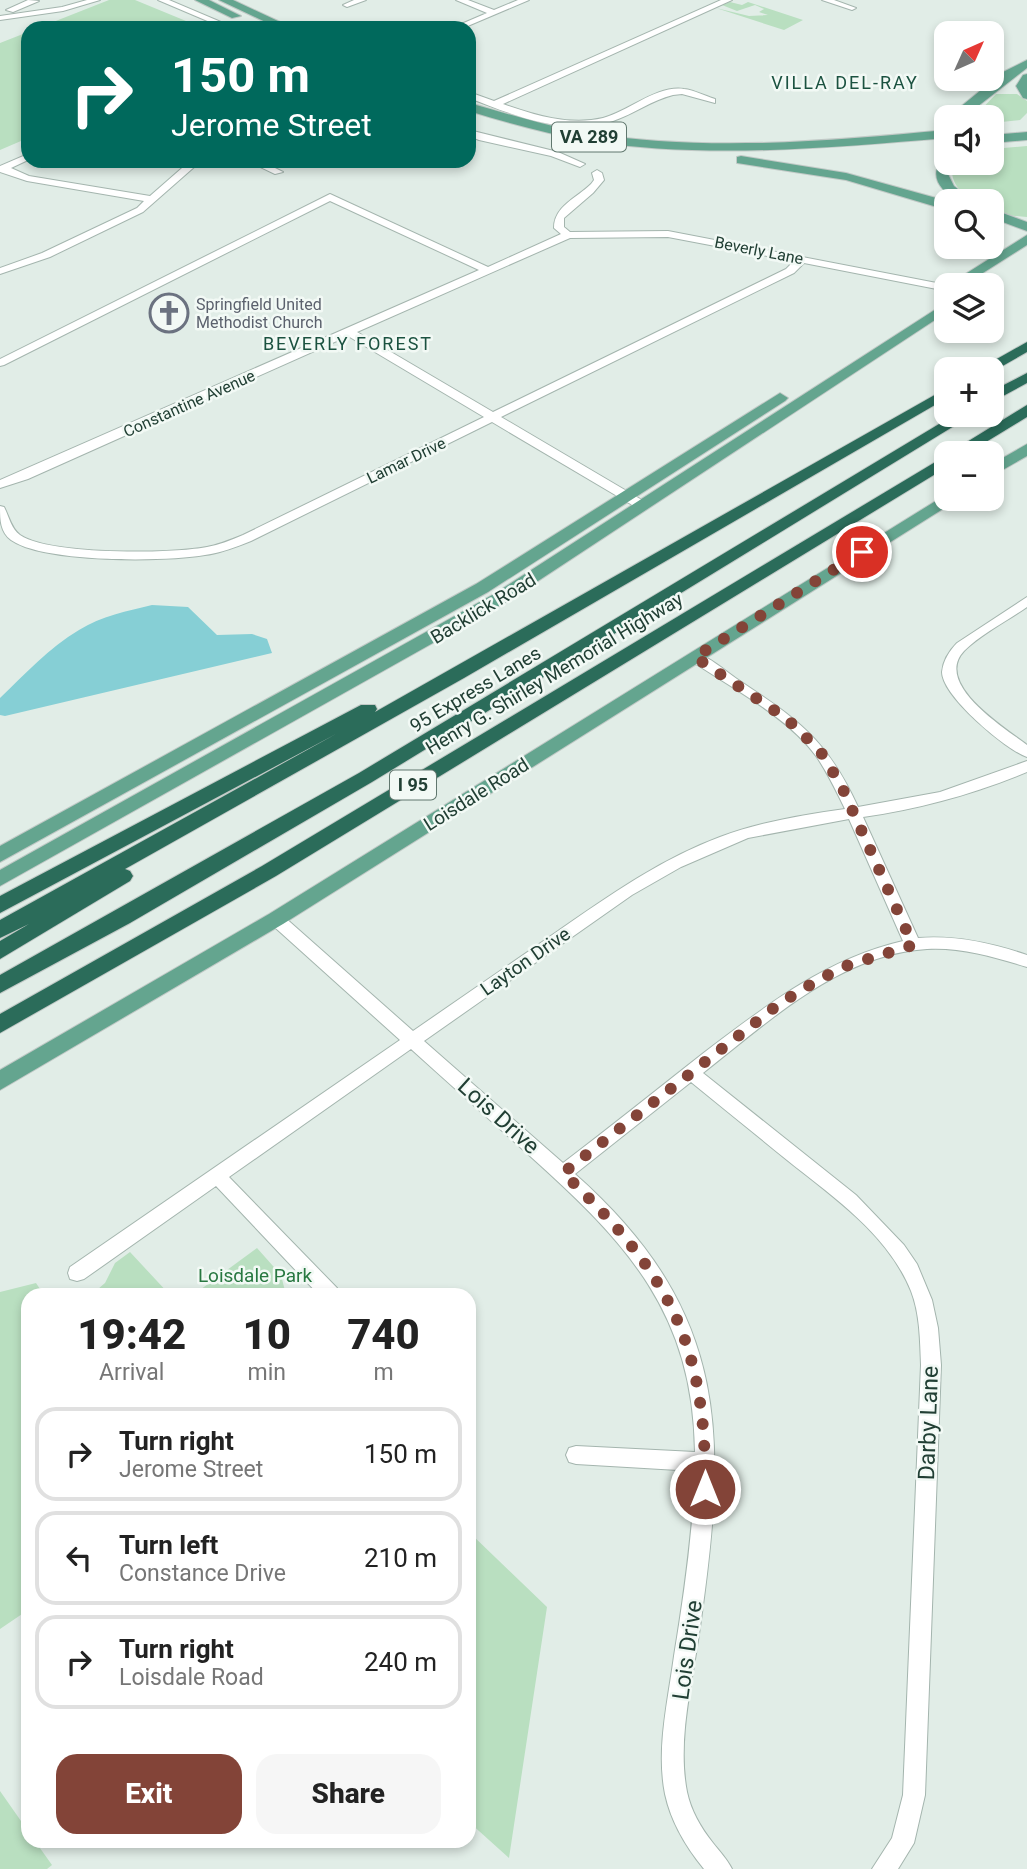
<!DOCTYPE html>
<meta charset="utf-8">
<style>
:root{--surface:#fff;--page:#f6f6f6;--text:#222;--muted:#767676;--line:#e0e0e0;--accent:#834438}
body{margin:0;font-family:Roboto,sans-serif;background:var(--page);color:var(--text);height:100vh;display:flex;flex-direction:column;font-size:26px;white-space:nowrap}
*{box-sizing:border-box;margin:0}
p{font-size:23px;color:var(--muted)}
.icon{flex:none;width:38px;height:38px;fill:none;stroke:currentColor;stroke-width:2;stroke-linecap:round;stroke-linejoin:round}
.map{position:relative;flex:1;overflow:hidden}
.details{position:absolute;left:21px;top:1288px;width:455px;height:560px;display:flex;flex-direction:column;background:var(--surface);border-radius:21px;box-shadow:0 4px 10px #0003}
.details>*{flex:none}
.hud{position:absolute;left:21px;top:21px;width:455px;height:147px;border-radius:21px;box-shadow:0 4px 10px #0003;background:#00695c;color:#fff;overflow:hidden}
.needle{width:46px;rotate:45deg}
.buttons{position:absolute;left:934px;top:21px;display:grid;gap:14px}
.buttons a{display:grid;place-items:center;width:70px;height:70px;border-radius:14px;background:var(--surface);box-shadow:0 4px 10px #0003;font-size:35px}
.pin{position:absolute;display:grid;place-items:center;width:60px;height:60px;color:#fff;margin:-30px;border:4px solid #fff;border-radius:50%;box-shadow:0 2px 7px #0007}
.me{position:absolute;width:77px;margin:-38px;rotate:0deg;stroke-linejoin:round;filter:drop-shadow(0 0 5px #0008)}
.turn{display:flex;align-items:center;gap:24px;height:147px;padding:0 35px;font-size:32px}
.turn .icon{width:91px;height:91px;stroke-width:2.5}
.turn b{display:block;font-size:49px;line-height:60px}
.eta{display:flex;justify-content:space-evenly;align-items:center;height:119px;text-align:center}
.eta b{font-size:42px;font-weight:800;line-height:49px}
.primary-button{display:flex;gap:14px;margin-top:auto;padding:14px 35px}
.primary-button a{flex:1;height:80px;border-radius:21px;background:var(--accent);color:#fff;font-size:28px;font-weight:800;line-height:80px;text-align:center}
.primary-button a+a{background:var(--page);color:var(--text)}
ul{padding:0;list-style:none}
li{display:flex;align-items:center;gap:21px;height:94px;margin:0 14px 10px;padding:0 21px;border:4px solid var(--line);border-radius:21px}
li div{flex:1}
li b{display:block;font-size:26px}
li em{font-style:normal}
.map>svg:first-child{display:block}
.green{fill:#b9dfc0}
.water{fill:#86cfd5}
.lines{fill:none;stroke-linecap:round;stroke-linejoin:round}
.minor-casing{stroke:#a4b5ae;stroke-width:2}
.major-casing{stroke:#c1c9c6;stroke-width:2}
.highway-casing{stroke:#c1c9c6;stroke-width:2}
.minor{fill:#fff;fill-rule:evenodd}
.major{fill:#64a58f;fill-rule:evenodd}
.highway{fill:#2b6c5a;fill-rule:evenodd}
.route{stroke:#834438;stroke-width:12;stroke-dasharray:0 21.6}
.labels{text-anchor:middle;stroke-width:5;stroke-linejoin:round;paint-order:stroke}
.far-street-label{font-size:16px;fill:#213f34;stroke:#f2f9f5}
.far-worship-label{font-size:16px;fill:#5b616d;stroke:#f2f9f5;text-anchor:start}
.far-neighbourhood-label{font-size:18px;letter-spacing:2px;fill:#1b5240;stroke:#f2f9f5}
.shield{fill:#f2f9f5;stroke:#60776e;stroke-width:2}
.shield-label{font-size:18px;font-weight:bold;fill:#213f34}
.street-label{font-size:19px;fill:#213f34;stroke:#f2f9f5}
.park-label{font-size:19px;fill:#287841;stroke:#f2f9f5}
.near-street-label{font-size:23px;fill:#213f34;stroke:#f2f9f5}
</style>
<div class="map">
<svg width="1027" height="1869" viewBox="0 0 1027 1869">
<rect width="100%" height="100%" fill="#e1ede7"/>
<path class="green" d="M109,0H135L203,28H38Z
M730,2L742,5L748,2L803,20L784,30L716,8L749,16L768,15L759,12L764,9L755,5L737,11L722,5Z
M28,32V138L0,150V43Z
M996,94H1017L1027,101V113L1020,120L992,123V117H974Z
M1027,146V217L1004,215L992,209V201C973,201 951,191 952,169L958,163H992V149Z
M257,1248L281,1275L286,1295H193Z
M130,1252L170,1295H91L105,1283L115,1263Z
M36,1283L44,1295H28V1610L0,1629V1292Z
M469,1532L547,1607L509,1858L469,1822Z
M0,1791L28,1831V1841H35L52,1865L47,1869H0Z"/>
<path class="water" d="M152,605L188,607L217,635L252,634L267,639L272,653L5,716L0,715V698C25,674 49,648 79,630C101,616 128,611 152,605Z"/>
<g class="lines">
<defs>
<path id="minor" d="M28,0L39,1L13,12L6,10Z
M87,0H100L63,11L0,20V16L62,7Z
M158,0H169L235,28H224Z
M354,0H366L347,7L343,5Z
M456,0H468L494,10L518,0H529L463,28H452L487,13Z
M721,0H732L503,104C534,115 570,126 603,118C630,111 656,85 684,89C694,90 705,96 715,99V103L682,94L673,95C652,100 634,114 613,121C565,137 513,115 469,98V92L494,101Z
M822,0H834L856,8L852,10Z
M469,130L558,152L585,164L580,167L551,156L479,140L469,136Z
M28,154V160L11,168L29,176L150,196L190,161H201L143,212L50,257L0,274V268L42,253L137,208L144,201L27,181L0,172V166Z
M248,161H261L283,172L275,174Z
M597,170L602,173L604,180L593,193L564,218V227L570,232L668,231L947,285V291L804,263L794,273L501,417L647,503V509H639L492,422L251,541C236,547 221,553 205,555C166,562 43,563 11,540C0,532 0,519 0,506L4,507C9,516 11,529 20,535C49,555 171,554 207,547C219,545 231,540 243,535L484,417L348,336L28,479L0,488V480L479,270L330,201L4,365L0,366V359L330,194L488,267L561,234L554,228C554,206 577,198 591,184L594,180L592,173ZM668,237L794,261L786,269L493,412L357,332L570,238Z
M1027,597V607C1007,621 981,634 964,651C933,684 1005,728 1027,745V757C1006,750 942,696 942,672C943,661 950,650 957,643Z
M695,653C710,657 724,670 737,679C797,719 827,739 858,807L940,792L1027,761V772C974,794 919,809 863,817L918,938C955,935 992,943 1027,955V967C994,957 961,947 927,949C840,954 768,1022 703,1073L856,1195L904,1245L917,1264L932,1300L938,1328L941,1365L925,1795L914,1843L898,1869H872L892,1838L903,1795L921,1365C920,1340 920,1314 911,1291C888,1234 833,1197 787,1160C755,1134 723,1108 691,1082L575,1174C733,1314 727,1440 699,1634C692,1684 677,1741 687,1792C691,1811 701,1828 713,1843C720,1852 727,1859 732,1869H704C686,1847 671,1822 665,1794C656,1749 668,1701 674,1656C684,1595 693,1533 695,1471L576,1464L569,1462L566,1455L569,1448L576,1446L695,1452C693,1313 628,1244 530,1156C491,1121 451,1085 411,1049L229,1177L337,1288L339,1295H319L216,1186L84,1279L77,1281L70,1279L68,1273L70,1267L400,1040L270,923L268,919L270,915H282L413,1031C461,998 510,964 558,931C610,895 661,859 720,837C760,822 802,815 845,809C836,791 828,773 816,756C788,717 730,687 690,660L688,657ZM849,819L903,941C825,959 764,1007 701,1055C655,1091 609,1128 563,1163L424,1041L632,895L681,867L748,838Z"/>
<path id="major" d="M195,0H209L241,16L232,18Z
M219,0H233L293,28H278Z
M1027,60V68L968,114L962,117H948L1003,72Z
M1027,74V99L1023,98L1016,86L1023,75Z
M469,103C509,114 548,127 588,133C707,152 828,141 947,130V138C828,148 707,159 588,141C548,134 508,123 469,111Z
M1027,132V140L992,143V135Z
M741,156L846,173L947,201V210L846,180L737,163V157Z
M947,156V163H951L947,172L954,186L973,201H958C940,190 928,177 943,157Z
M992,209L1027,222V231L992,218Z
M1027,235V245L964,285H948Z
M947,302V312L506,602L0,886V870L494,594Z
M780,393L788,398L785,401L488,592L0,862V846L476,584Z
M1027,444V456L992,476V464Z
M947,494V499H956L954,502L283,924L0,1090V1070L269,914Z"/>
<path id="highway" d="M1027,342V352L992,372V369H979Z
M1027,373V383L992,402V391Z
M947,388V398L464,678L125,869L130,871L133,876L130,881L0,959V941L29,924L0,938V920L336,734L0,913V896L361,705H375L377,709L375,712Z
M1027,405V417L968,453H949Z
M954,415H972L372,782L130,923L0,993V975L359,773Z
M947,455V467L276,876L0,1033V1014L262,866Z"/>
</defs>
<use href="#minor" class="minor-casing"/>
<use href="#major" class="major-casing"/>
<use href="#highway" class="highway-casing"/>
<use href="#minor" class="minor"/>
<use href="#major" class="major"/>
<use href="#highway" class="highway"/>
</g>
<g class="lines">
<path class="route" d="M705,1489C707,1342 667,1271 563,1173L779,1004L818,980L846,966L913,945L841,785L820,751L787,719L695,657L862,552"/>
</g>
<defs>
<symbol id="church-ring" viewBox="-11 -11 22 22"><circle r="9.5" fill="#f2f9f5" stroke="#6b7280" stroke-width="1.5"/><path d="M-1.2-6h2.4v3.5h3.3v2.4h-3.3V6h-2.4V-.1h-3.3v-2.4h3.3Z" fill="#6b7280"/></symbol>
</defs>
<g fill-rule="evenodd">
<use href="#church-ring" x="147" y="291" width="44" height="44"/>
</g>
<g class="labels">
<g class="far-street-label">
<text transform="translate(759 250) rotate(11)" y="6">Beverly Lane</text>
<text transform="translate(189 403) rotate(-24)" y="6">Constantine Avenue</text>
<text transform="translate(406 460) rotate(-26)" y="6">Lamar Drive</text>
</g>
<g class="far-worship-label">
<text x="196" y="310">Springfield United<tspan x="196" dy="18">Methodist Church</tspan></text>
</g>
<g class="far-neighbourhood-label">
<text x="845" y="89">VILLA DEL-RAY</text>
<text x="348" y="350">BEVERLY FOREST</text>
</g>
<g class="shield">
<rect x="552" y="122.5" width="74" height="29" rx="5"/>
<rect x="390" y="770.5" width="46" height="29" rx="5"/>
</g>
<g class="shield-label">
<text x="589" y="143">VA 289</text>
<text x="413" y="791">I 95</text>
</g>
<g class="street-label">
<text transform="translate(483 608) rotate(-31)" y="7">Backlick Road</text>
<text transform="translate(554 673) rotate(-31)" y="7">Henry G. Shirley Memorial Highway</text>
<text transform="translate(475 689) rotate(-31)" y="7">95 Express Lanes</text>
<text transform="translate(476 794) rotate(-32)" y="7">Loisdale Road</text>
<text transform="translate(525 961) rotate(-35)" y="7">Layton Drive</text>
</g>
<g class="park-label">
<text x="255" y="1282">Loisdale Park</text>
</g>
<g class="near-street-label">
<text transform="translate(499 1116) rotate(42)" y="8">Lois Drive</text>
<text transform="translate(928 1423) rotate(-88)" y="8">Darby Lane</text>
<text transform="translate(687 1650) rotate(-82)" y="8">Lois Drive</text>
</g>
</g>
</svg>
<div class="buttons">
<a><svg class="needle" viewBox="-14 -14 28 28"><path d="M0-13l5 13h-10z" fill="#e53935"/><path d="M0 13l5-13h-10z" fill="#767676"/></svg></a>
<a><svg class="icon" aria-label="sound" viewBox="0 0 24 24"><path d="M4 9h4l5-4v14l-5-4H4zM17 9q2 3 0 6"/></svg></a>
<a><svg class="icon" aria-label="search" viewBox="0 0 24 24"><circle cx="10" cy="10" r="6"/><path d="M15 15l6 6"/></svg></a>
<a><svg class="icon" aria-label="layers" viewBox="0 0 24 24"><path d="M12 4l9 5-9 5-9-5zM3 14l9 5 9-5"/></svg></a>
<a>+</a>
<a>−</a>
</div>
<div class="pin" style="left:862px;top:552px;background:#d93025"><svg class="icon" aria-label="arrive" viewBox="0 0 24 24"><path d="M6 21V4h12l-3 4 3 4H6"/></svg></div>
<svg class="me" style="left:705px;top:1489px" viewBox="-20 -20 40 40"><circle r="17" fill="#834438" stroke="#fff" stroke-width="3"/><path d="M0-11L8 9 0 5-8 9z" fill="#fff"/></svg>
<div class="hud">
<div class="turn"><svg class="icon" aria-label="right" viewBox="0 0 24 24"><path d="M7 20v-9h11M14 6l5 5-5 5"/></svg><div><b>150 m</b>Jerome Street</div></div>
</div>
<section class="details">
<div class="eta">
<div><b>19:42</b><p>Arrival</p></div>
<div><b>10</b><p>min</p></div>
<div><b>740</b><p>m</p></div>
</div>
<ul>
<li><svg class="icon" aria-label="right" viewBox="0 0 24 24"><path d="M7 20v-9h11M14 6l5 5-5 5"/></svg><div><b>Turn right</b><p>Jerome Street</p></div><em>150 m</em></li>
<li><svg class="icon" aria-label="left" viewBox="0 0 24 24"><path d="M17 20v-9H6M10 6l-5 5 5 5"/></svg><div><b>Turn left</b><p>Constance Drive</p></div><em>210 m</em></li>
<li><svg class="icon" aria-label="right" viewBox="0 0 24 24"><path d="M7 20v-9h11M14 6l5 5-5 5"/></svg><div><b>Turn right</b><p>Loisdale Road</p></div><em>240 m</em></li>
</ul>
<div class="primary-button"><a>Exit</a><a>Share</a></div>
</section>
</div>
